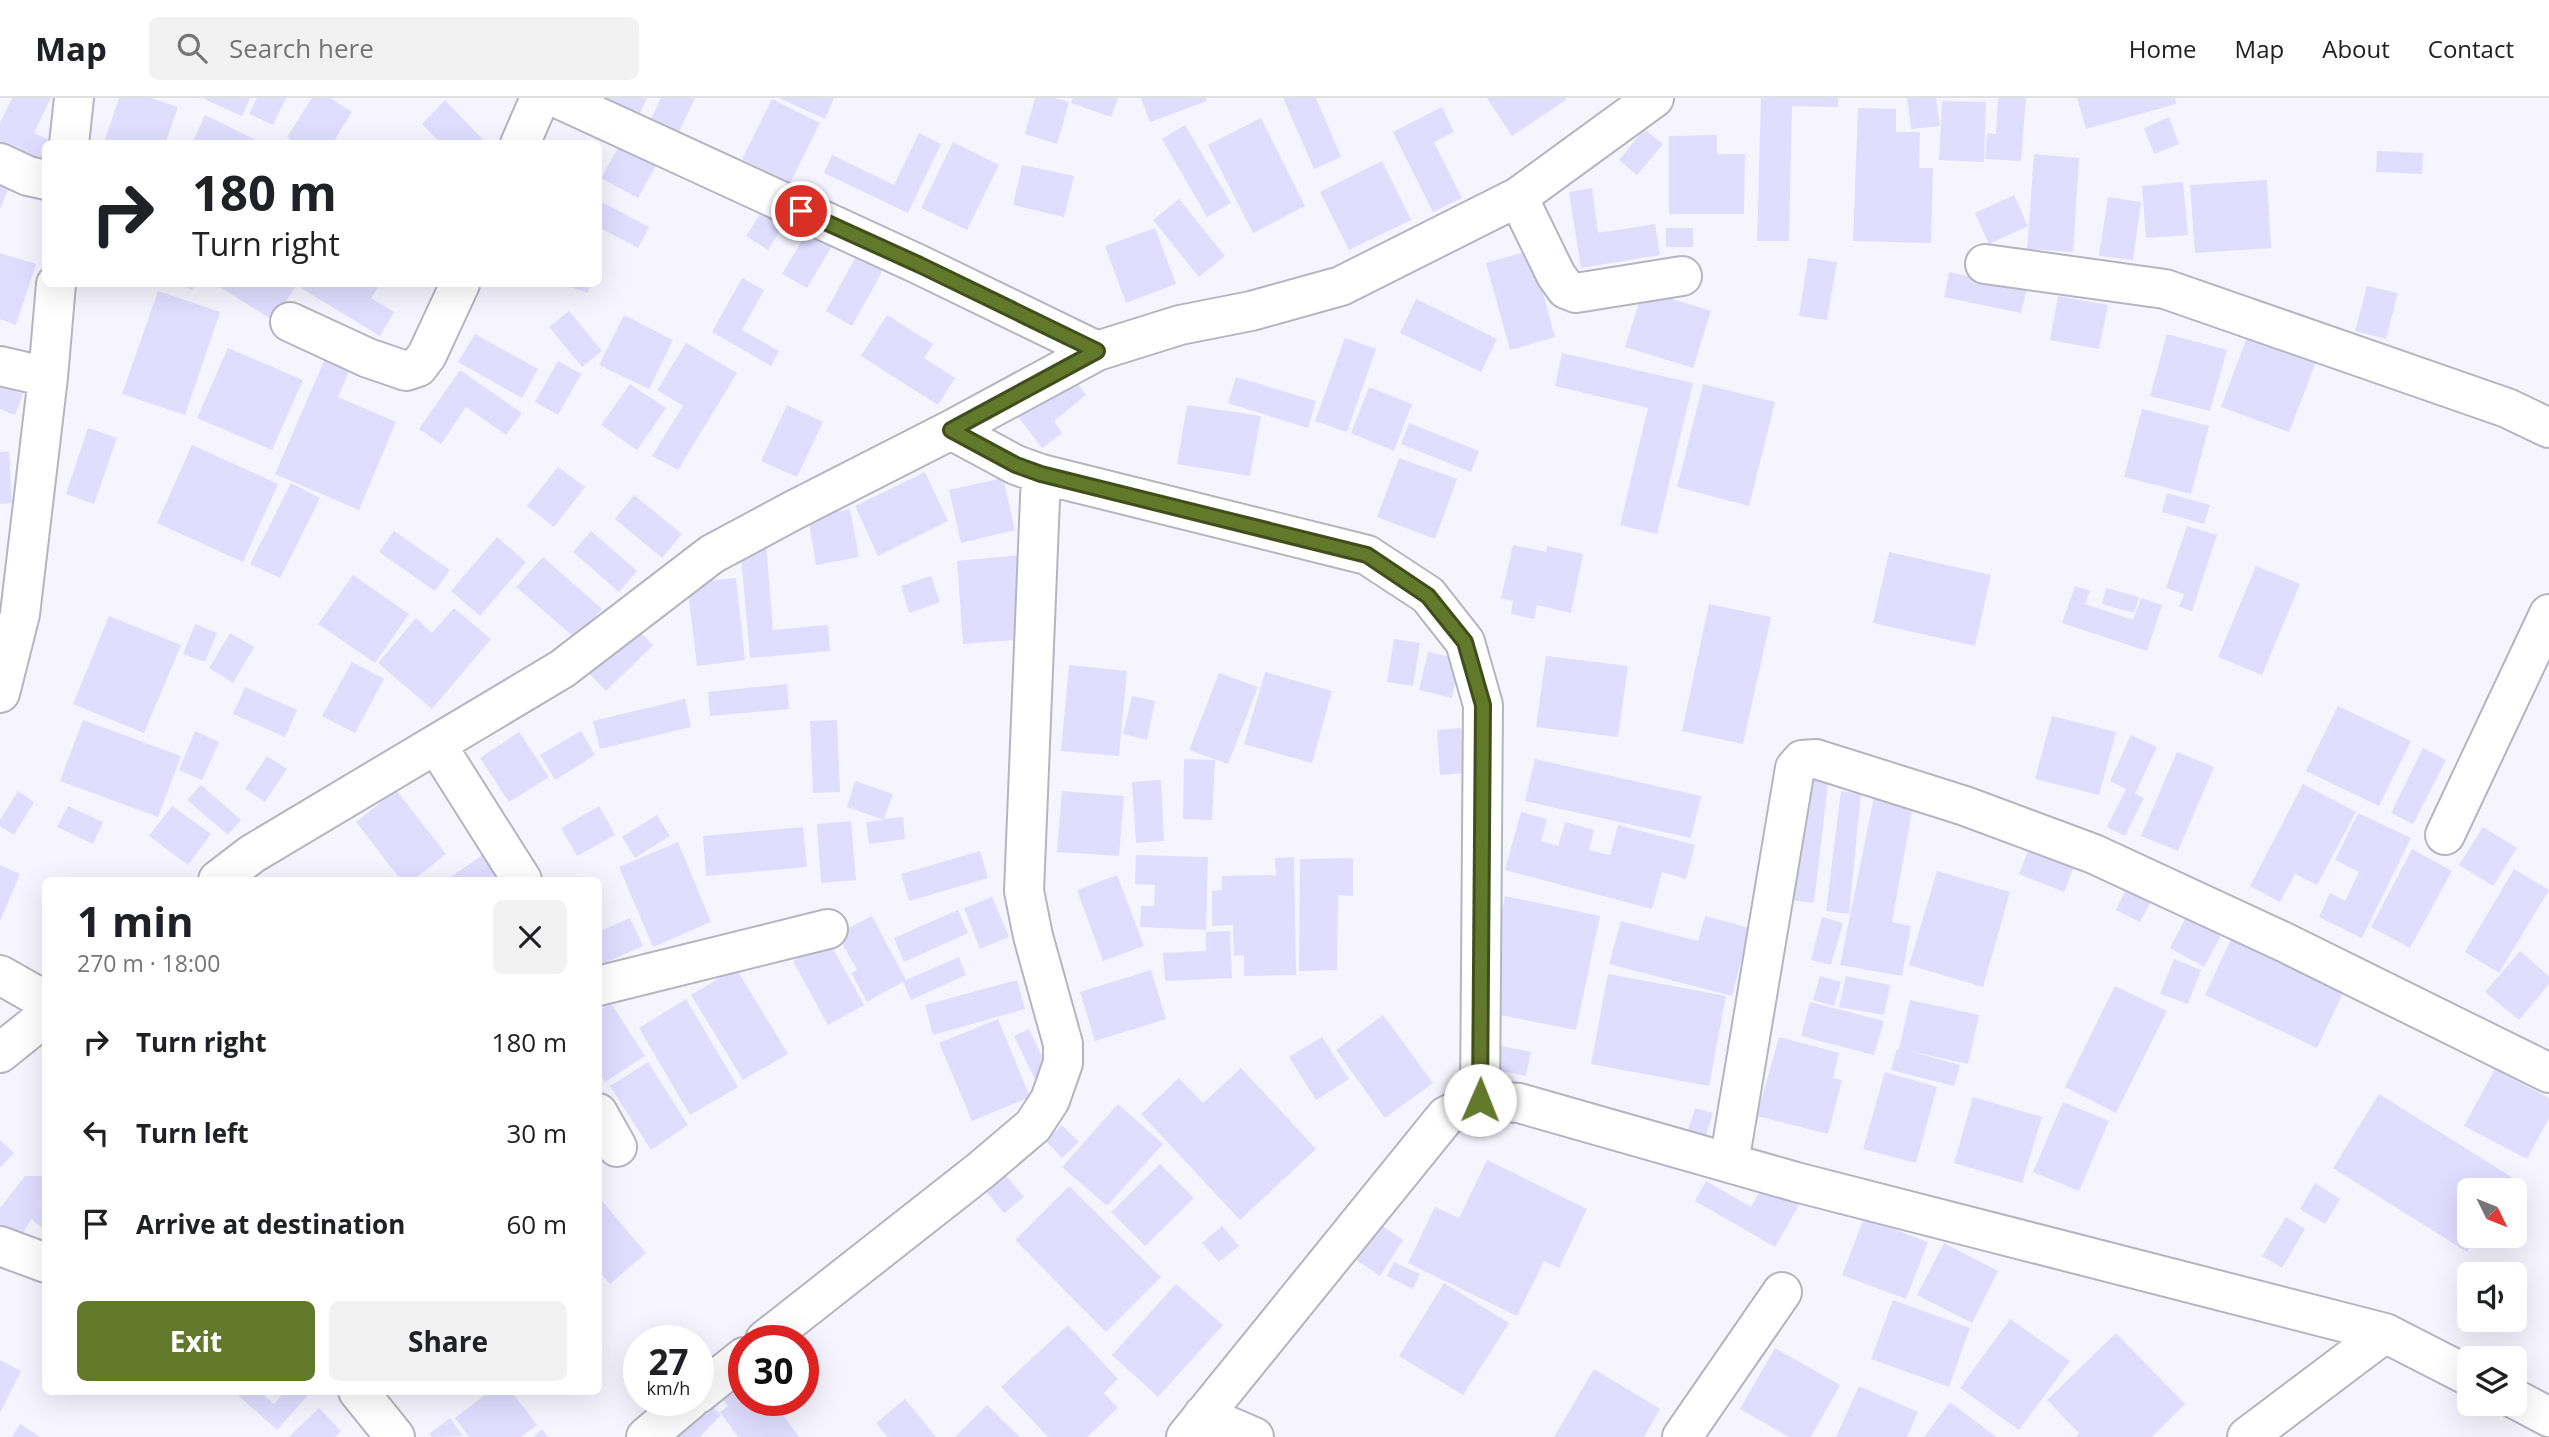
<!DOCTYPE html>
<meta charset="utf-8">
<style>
:root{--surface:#fff;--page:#f2f2f2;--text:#202124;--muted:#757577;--line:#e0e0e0;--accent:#62782a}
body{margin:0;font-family:"Open Sans",sans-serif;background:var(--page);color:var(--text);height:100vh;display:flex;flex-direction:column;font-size:26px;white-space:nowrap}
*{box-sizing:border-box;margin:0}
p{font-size:23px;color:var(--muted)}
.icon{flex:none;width:38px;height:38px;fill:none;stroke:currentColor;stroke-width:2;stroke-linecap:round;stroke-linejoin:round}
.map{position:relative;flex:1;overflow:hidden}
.details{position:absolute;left:42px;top:779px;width:560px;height:518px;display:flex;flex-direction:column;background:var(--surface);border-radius:10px;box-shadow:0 7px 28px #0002}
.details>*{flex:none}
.top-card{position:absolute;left:42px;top:42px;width:560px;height:147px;border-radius:10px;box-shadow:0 7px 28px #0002;background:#fff;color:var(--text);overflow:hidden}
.needle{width:46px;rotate:133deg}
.tools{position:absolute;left:2457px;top:1080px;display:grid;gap:14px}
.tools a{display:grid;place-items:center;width:70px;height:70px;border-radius:10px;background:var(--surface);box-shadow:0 7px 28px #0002;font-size:35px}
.speed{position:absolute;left:623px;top:1227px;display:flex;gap:14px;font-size:35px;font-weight:700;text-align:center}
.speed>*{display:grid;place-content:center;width:91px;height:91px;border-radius:50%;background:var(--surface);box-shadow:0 7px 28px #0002;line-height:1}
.speed small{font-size:18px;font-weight:400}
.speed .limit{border:10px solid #d22;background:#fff;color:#111}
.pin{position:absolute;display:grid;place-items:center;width:60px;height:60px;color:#fff;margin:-30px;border:4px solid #fff;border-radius:50%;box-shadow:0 2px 7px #0007}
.me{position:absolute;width:77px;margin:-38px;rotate:1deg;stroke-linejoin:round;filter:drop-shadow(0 0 5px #0008)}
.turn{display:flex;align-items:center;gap:24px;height:147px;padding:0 35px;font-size:32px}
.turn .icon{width:91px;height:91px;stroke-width:2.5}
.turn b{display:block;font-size:49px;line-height:60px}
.round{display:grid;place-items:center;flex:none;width:74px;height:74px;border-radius:10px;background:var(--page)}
.summary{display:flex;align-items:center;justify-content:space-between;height:119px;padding:0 35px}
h1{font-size:42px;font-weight:700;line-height:52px}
.primary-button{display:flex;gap:14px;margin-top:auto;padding:14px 35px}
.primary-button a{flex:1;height:80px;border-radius:10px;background:var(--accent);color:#fff;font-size:28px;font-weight:700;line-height:80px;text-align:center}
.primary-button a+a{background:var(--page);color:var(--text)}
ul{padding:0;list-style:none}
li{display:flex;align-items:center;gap:21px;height:91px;padding:0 35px}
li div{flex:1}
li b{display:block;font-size:26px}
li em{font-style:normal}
header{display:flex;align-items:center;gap:42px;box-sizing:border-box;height:98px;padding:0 35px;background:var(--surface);border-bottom:2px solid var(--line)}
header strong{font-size:33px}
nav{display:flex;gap:38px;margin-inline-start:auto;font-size:24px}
.search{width:490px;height:63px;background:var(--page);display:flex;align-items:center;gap:18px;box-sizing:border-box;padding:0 24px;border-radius:10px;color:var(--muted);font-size:26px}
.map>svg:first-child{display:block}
.building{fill:#e1ddff}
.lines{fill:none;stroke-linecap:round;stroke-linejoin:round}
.minor-casing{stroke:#b5b4c0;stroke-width:42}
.minor{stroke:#fff;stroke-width:38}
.route-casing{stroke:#404e1b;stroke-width:18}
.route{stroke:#62782a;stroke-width:12}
</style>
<header>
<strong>Map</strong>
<div class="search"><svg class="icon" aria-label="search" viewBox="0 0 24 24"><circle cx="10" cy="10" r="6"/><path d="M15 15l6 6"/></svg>Search here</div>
<nav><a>Home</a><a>Map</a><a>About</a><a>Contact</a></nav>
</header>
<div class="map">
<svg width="2549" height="1339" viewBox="0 0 2549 1339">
<rect width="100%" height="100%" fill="#f6f5ff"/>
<path class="building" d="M12,0H51L34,35L51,43L46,46V55L41,64L0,45V25Z
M119,0H151L178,9L165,46L104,45Z
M202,0H250L242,18Z
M257,0H286L273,27L249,16Z
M312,0H330L352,14L332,46H297L287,39Z
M579,0H647L634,27Z
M661,0H695L678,36L650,23Z
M779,0H834L825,21Z
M1035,0H1055L1069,4L1057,46L1025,36Z
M1073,0H1118L1111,19L1071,5Z
M1141,0H1206L1207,3L1150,24Z
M1283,0H1316L1341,59L1314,71Z
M1487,0H1565L1566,2L1512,38Z
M1761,0H1838V9L1792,8L1789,143H1757Z
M1907,0H1936L1940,28L1911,31Z
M1998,0H2026L2021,63L1985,61L1987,35L1996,36Z
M2077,0H2175L2176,6L2086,31Z
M772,1L820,25L790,85L742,61Z
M445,2L487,46H441L422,26Z
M1942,3L1986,4L1984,64L1939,62Z
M1442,9L1454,34L1434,44L1462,100L1433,114L1393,34Z
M1858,10L1896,11V34H1920L1919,70H1933L1931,145L1853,143Z
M205,17L264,46H192Z
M2169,19L2179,46L2154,56L2144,30Z
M1261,20L1305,108L1253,135L1208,47Z
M1185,27L1231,105L1207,119L1162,41Z
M1644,31L1663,46L1637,77L1619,62Z
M627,34L663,55L638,100L601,80Z
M919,35L941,46L908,115L824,75L832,57L894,87Z
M1717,37V56H1745L1744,116H1669V38Z
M953,44L999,67L967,132L921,110Z
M2377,53L2423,55L2422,76L2376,74Z
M2034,56L2079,60L2073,154L2027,151Z
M1382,63L1411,122L1349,152L1320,94Z
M1022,67L1074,78L1064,119L1013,107Z
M0,71L14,77L0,111Z
M2267,82L2271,150L2195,155L2190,87Z
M2183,84L2188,137L2146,140L2142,88Z
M1592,90L1598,135L1655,126L1660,157L1581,170L1569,94Z
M2014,97L2028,128L1989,146L1975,115Z
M2108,99L2141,104L2133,162L2099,158Z
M1179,101L1225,158L1199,179L1153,122Z
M598,102L649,129L638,150L598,129Z
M769,102L790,116L768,152L746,138Z
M813,124L838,138L807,190L782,176Z
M1155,130L1176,186L1126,205L1105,148Z
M1666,130H1693V149H1666Z
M1531,152L1555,239L1510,252L1486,165Z
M859,153L885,168L852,228L826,213Z
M0,155L36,166L16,227L0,221Z
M1808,160L1837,164L1827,222L1799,218Z
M1949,174L2027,190L2021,215L1944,199Z
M742,180L764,192L742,232L779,253L771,268L712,234Z
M179,186H196L192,192Z
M215,186H297L274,223Z
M303,186H380L371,200L394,214L380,238L301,190Z
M562,186H591L587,195Z
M2367,188L2398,195L2386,241L2355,233Z
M1643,192L1711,213L1693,270L1625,249Z
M158,193L220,214L185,317L122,296Z
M2058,198L2108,207L2099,251L2050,242Z
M1416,201L1497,241L1481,274L1400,235Z
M569,213L602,253L582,269L549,229Z
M624,217L673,242L649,291L599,267Z
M887,217L933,246L924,260L955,280L938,307L861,258Z
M475,236L538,271L522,300L458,264Z
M2167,236L2227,252L2210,313L2150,298Z
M2247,239L2316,264L2289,334L2221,309Z
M1345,240L1376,251L1347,334L1315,323Z
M686,245L737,275L678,372L652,358L683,308L657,292Z
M228,250L303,282L272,352L197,320Z
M328,254L353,265L338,299L396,324L359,412L275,376Z
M1562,255L1693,285L1657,436L1620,427L1648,310L1555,288Z
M558,263L581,276L558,317L535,304Z
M1066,271L1086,297L1054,323L1062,335L1042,350L1013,312Z
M460,272L522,315L506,337L466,309L441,346L419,331Z
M1236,279L1316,303L1308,330L1228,305Z
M630,286L666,310L637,352L601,327Z
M1703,286L1775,304L1749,408L1677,389Z
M0,287L23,296L15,317L0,311Z
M1369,289L1412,306L1394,353L1351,335Z
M787,307L823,324L797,379L761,363Z
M1187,307L1261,318L1250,378L1177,366Z
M2142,311L2209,328L2191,396L2124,379Z
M1409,325L1479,353L1471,374L1401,346Z
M88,330L117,340L94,406L66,396Z
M192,347L278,386L243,464L157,425Z
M9,353L12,405L0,406V354Z
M1399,360L1457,381L1435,441L1377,419Z
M558,369L585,389L554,429L527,408Z
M925,374L948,423L878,458L855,408Z
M1003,380L1015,432L961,445L949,392Z
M291,385L320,400L280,480L250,466Z
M2167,395L2210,407L2204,426L2162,414Z
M634,397L682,436L662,460L615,421Z
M850,411L859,459L816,467L808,419Z
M2187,428L2217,437L2192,513L2179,509L2184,496L2166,490Z
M394,433L450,472L435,493L379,454Z
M591,433L637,473L619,494L573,454Z
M497,439L526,464L480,518L451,493Z
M766,444L773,532L828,527L830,553L750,560L740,447Z
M1513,447L1546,454L1547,448L1583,456L1571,515L1537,507L1534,521L1511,516L1513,503L1501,500Z
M1889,454L1991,477L1975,548L1873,525Z
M1022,457L1028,541L963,546L957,463Z
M543,459L602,511L576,541L516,489Z
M2256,468L2300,486L2262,577L2218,559Z
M353,477L409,516L375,565L318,526Z
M931,478L940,504L909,515L901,488Z
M736,480L745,562L697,568L687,485Z
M2075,488L2090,493L2085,506L2133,522L2141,500L2162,507L2147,553L2062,525Z
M2106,490L2139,499L2134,515L2102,506Z
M1709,506L1771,519L1743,646L1682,633Z
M454,510L491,541L432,611L378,565L416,520L432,535Z
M109,518L181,547L144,635L73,606Z
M195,526L217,535L205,564L183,556Z
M633,527L653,547L606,593L586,572Z
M230,535L254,549L233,585L209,570Z
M1394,541L1420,545L1413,588L1387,584Z
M1428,554L1460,561L1452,600L1419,592Z
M1546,558L1628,568L1618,639L1536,629Z
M352,564L384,581L355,635L322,618Z
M1069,567L1127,573L1119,658L1061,653Z
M1265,574L1332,593L1312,665L1244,646Z
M1219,575L1258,589L1228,666L1189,652Z
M787,586L789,611L710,618L708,594Z
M245,589L297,612L285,639L233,616Z
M1132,598L1155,603L1147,642L1123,636Z
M685,601L691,629L600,651L593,623Z
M2338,608L2411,643L2379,708L2306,673Z
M2052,618L2116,634L2099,697L2035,681Z
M83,622L181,658L158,719L60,683Z
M837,622L840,694L813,695L810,623Z
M1461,630L1464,675L1440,677L1437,632Z
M195,633L219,644L202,682L179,672Z
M581,633L595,657L555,682L540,657Z
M519,634L549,679L509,704L480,660Z
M2131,637L2157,649L2135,696L2144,700L2125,738L2107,729L2126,691L2110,683Z
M2423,650L2446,662L2413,726L2391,715Z
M2177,654L2214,669L2178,753L2141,738Z
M267,658L287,671L265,704L245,691Z
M1184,661L1215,662L1212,722L1183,721Z
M1535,661L1701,698L1691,740L1525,703Z
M1804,681L1828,685L1814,805L1790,802Z
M1161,682L1164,743L1136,745L1132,684Z
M855,683L893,696L884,721L903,719L905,741L869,746L866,724L884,722L847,709Z
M2303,686L2356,714L2317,787L2295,776L2280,804L2250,788Z
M201,687L241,722L228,737L187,702Z
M396,692L446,756L413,782H401L356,724Z
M18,693L34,704L14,737L0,728V722Z
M1062,693L1124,698L1119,758L1057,754Z
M1841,693L1861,696L1849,816L1826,813Z
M1875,694L1914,702L1892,824L1911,828L1902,878L1840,867Z
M68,708L103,724L93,746L57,729Z
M172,708L211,736L188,767L149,738Z
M599,708L615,737L577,758L561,730Z
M1521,714L1547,721L1541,743L1558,748L1565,724L1594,732L1589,752L1610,757L1618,727L1695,747L1686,781L1662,774L1652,811L1505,772Z
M2358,715L2411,740L2362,840L2319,819L2330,795L2345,803L2359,774L2335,762Z
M657,717L670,738L635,760L622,739Z
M851,723L856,782L821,785L817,726Z
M803,729L807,769L706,778L703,738Z
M2483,729L2517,750L2493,788L2459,767Z
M678,744L711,824L653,849L619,769Z
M2030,748L2075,766L2064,794L2019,776Z
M2412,751L2452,773L2410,850L2371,829Z
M490,752L510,782H446Z
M980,753L988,780L909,803L901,776Z
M1136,757L1208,759L1206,832L1140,829L1141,808H1154L1155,787L1135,786Z
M1294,759L1296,877L1244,878V857L1234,858L1233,827L1212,828V793L1222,792V778L1276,777L1275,760Z
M1353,760V798L1338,797L1337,872L1299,873L1300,761Z
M0,767L20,776L0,823Z
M2514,771L2549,792L2499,875L2465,854Z
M1937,773L2010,794L1983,889L1909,867Z
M1117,777L1144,848L1103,863L1077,792Z
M2128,787L2153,799L2140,824L2116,812Z
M1505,798L1600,818L1576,932L1480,913Z
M992,799L1009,839L980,851L964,810Z
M958,812L968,835L904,864L894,840Z
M872,818L906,882L959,859L966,877L911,902L903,884L867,904L851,875L857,872L837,836Z
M1705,818L1750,830L1732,898L1609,866L1621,823L1698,843Z
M1822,819L1843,825L1831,867L1811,862Z
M2186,819L2221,838L2204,869L2170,850Z
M630,820L643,848L598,868V834Z
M1230,833L1232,880L1165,883L1163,855L1206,853V834Z
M2231,841L2343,895L2317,950L2205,897Z
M829,843L864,907L828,927L793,863Z
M2520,853L2549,878V886L2519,922L2485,894Z
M2174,861L2201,872L2188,906L2160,896Z
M736,870L788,956L743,982L691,897Z
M1151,872L1166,921L1095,943L1080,894Z
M1608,876L1726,898L1709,988L1591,966Z
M1820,878L1841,884L1834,908L1813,902Z
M1846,878L1890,887L1884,917L1839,909Z
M1017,882L1025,911L933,937L925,907Z
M2115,888L2167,913L2116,1015L2065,989Z
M686,901L738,989L690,1017L639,930Z
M1910,902L1979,917L1968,966L1909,953L1960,967L1954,988L1891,972L1897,951H1899Z
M1810,904L1884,923L1874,957L1801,938Z
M611,905L645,958L605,984L598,973V913Z
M1383,917L1433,985L1385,1020L1336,952Z
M998,921L1030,999L972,1023L939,945Z
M1029,931L1056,988L1042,996L1014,938Z
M1322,939L1349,981L1316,1002L1289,959Z
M1779,939L1839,955L1833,980L1842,982L1828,1036L1757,1018Z
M1483,944L1531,954L1526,978L1477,968Z
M648,964L688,1027L651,1052L610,988Z
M1241,970L1316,1051L1240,1122L1141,1016L1179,980L1203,1005Z
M2495,971L2549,1000V1020L2527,1061L2464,1028Z
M1885,974L1937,989L1916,1065L1863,1051Z
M2379,996L2513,1080L2506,1092H2469V1138H2477L2467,1154L2333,1070Z
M1973,999L2042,1019L2022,1085L1954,1065Z
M2063,1004L2109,1023L2079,1093L2033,1074Z
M1118,1006L1163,1046L1107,1108L1062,1069Z
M1695,1010L1713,1015L1706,1038L1688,1032Z
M1062,1027L1079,1044L1062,1060L1046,1043Z
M0,1042L14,1055L0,1070Z
M1487,1062L1587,1111L1559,1170L1544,1163L1517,1218L1408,1165L1435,1109L1459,1120Z
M1160,1066L1194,1100L1145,1148L1111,1114Z
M1003,1074L1024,1099L1004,1115L984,1091Z
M25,1078H46V1095L39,1107L46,1098V1133L31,1121L13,1154L0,1144V1110Z
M1706,1083L1751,1109L1764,1086L1799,1107L1775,1149L1695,1103Z
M2315,1085L2340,1101L2325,1126L2300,1111Z
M1069,1088L1161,1179L1106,1234L1015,1142Z
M602,1103L646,1155L610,1186L598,1173V1106Z
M2286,1119L2305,1131L2282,1170L2262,1158Z
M1864,1120L1928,1144L1906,1201L1842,1177Z
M1375,1123L1403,1142L1380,1178L1352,1159Z
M1222,1128L1239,1148L1219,1164L1202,1145Z
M1944,1145L1998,1173L1972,1225L1917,1197Z
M1394,1164L1420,1176L1413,1191L1387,1178Z
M1444,1185L1509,1225L1463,1297L1399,1258Z
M1176,1186L1223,1227L1158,1299L1112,1257Z
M1893,1202L1970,1230L1949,1289L1871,1261Z
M2010,1221L2070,1263L2019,1332L1960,1290Z
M1068,1227L1118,1281L1104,1295L1118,1310L1087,1339H1048L1001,1289Z
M2116,1235L2185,1306L2152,1339H2076L2079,1335L2047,1302Z
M1775,1250L1840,1287L1811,1339H1789L1740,1311Z
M0,1262L21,1273L0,1315Z
M1594,1271L1660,1311L1644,1339H1554Z
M744,1282V1302H772L799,1339H738L720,1314L728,1308L721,1299Z
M1859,1288L1918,1314L1907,1339H1836Z
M233,1293H259L274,1306L285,1293H306L309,1296L277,1332Z
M490,1293H511L537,1327L521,1339H469L455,1320Z
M705,1301L721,1317L700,1339H667Z
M905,1301L936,1339H887L876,1325Z
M1950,1304L1996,1339H1924Z
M987,1307L1020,1339H955Z
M319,1310L341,1333L335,1339H289Z
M450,1320L463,1338L432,1339L429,1336Z
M20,1326L40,1339H12Z
M542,1331L548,1339H533Z"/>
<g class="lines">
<defs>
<path id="minor" d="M557,0L920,167L1097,253
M69,46L74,0
M520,46L540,0
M0,65L28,78L46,82
M1518,99L1556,177L1566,191L1576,195L1682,178
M1985,166L2165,191L2507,310L2549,330
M290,224L368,260L406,273L418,269L427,257L460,186
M0,268L48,279
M951,332L1016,367L1041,376L1367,457L1428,497L1465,544L1483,607L1480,1002
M0,595L20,516L48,279L56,186
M436,646L522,782
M2445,737L2549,516
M218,782L252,756L562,571L712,456L794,412L951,332L1097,253L1180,227L1251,213L1341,188L1518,99L1654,0
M0,877L46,903
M598,888L828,831
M0,955L46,918
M598,1015L617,1049
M1729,1065L1795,670L1802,662L1816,661L1965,708L2094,756L2286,845L2549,975
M0,1148L46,1165
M765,1242L980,1073L1033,1028L1050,1002L1063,965V946L1033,838L1024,793L1041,376
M358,1293L395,1339
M698,1296L744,1259
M2515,1301L2549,1319
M1203,1317L1254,1339
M646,1339L690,1302
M1186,1339L1446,1018L1480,1002L1519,1005L1796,1084L2385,1235L2469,1278
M1682,1339L1782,1194
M2247,1339L2385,1235"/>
</defs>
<use href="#minor" class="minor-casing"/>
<use href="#minor" class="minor"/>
</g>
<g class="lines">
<defs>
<path id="route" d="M801,113L920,167L1097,253L951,332L1016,367L1041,376L1367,457L1428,498L1465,544L1483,607L1480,1002"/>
</defs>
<use href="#route" class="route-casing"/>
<use href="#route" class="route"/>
</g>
</svg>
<div class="tools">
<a><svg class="needle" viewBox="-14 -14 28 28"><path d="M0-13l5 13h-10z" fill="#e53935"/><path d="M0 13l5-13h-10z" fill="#757577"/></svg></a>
<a><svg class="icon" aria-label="sound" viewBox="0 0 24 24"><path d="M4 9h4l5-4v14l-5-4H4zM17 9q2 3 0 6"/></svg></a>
<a><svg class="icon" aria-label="layers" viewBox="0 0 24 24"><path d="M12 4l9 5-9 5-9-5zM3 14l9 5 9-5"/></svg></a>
</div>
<div class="speed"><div>27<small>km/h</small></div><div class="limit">30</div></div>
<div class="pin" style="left:801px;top:113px;background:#d93025"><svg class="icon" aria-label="arrive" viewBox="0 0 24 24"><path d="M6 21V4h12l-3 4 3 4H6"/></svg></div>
<svg class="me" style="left:1480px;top:1002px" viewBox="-20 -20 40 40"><circle r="19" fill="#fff"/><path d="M0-13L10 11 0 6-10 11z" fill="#62782a"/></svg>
<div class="top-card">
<div class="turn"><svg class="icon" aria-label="right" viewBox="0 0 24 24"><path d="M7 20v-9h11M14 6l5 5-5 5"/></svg><div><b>180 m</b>Turn right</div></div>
</div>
<section class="details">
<div class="summary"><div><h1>1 min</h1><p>270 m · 18:00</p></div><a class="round"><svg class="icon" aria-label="close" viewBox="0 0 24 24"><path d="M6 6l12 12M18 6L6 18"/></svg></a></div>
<ul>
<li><svg class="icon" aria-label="right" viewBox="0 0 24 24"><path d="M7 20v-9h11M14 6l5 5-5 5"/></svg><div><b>Turn right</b></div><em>180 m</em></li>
<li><svg class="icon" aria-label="left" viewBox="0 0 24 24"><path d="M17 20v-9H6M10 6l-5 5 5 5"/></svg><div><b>Turn left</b></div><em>30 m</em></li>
<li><svg class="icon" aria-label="arrive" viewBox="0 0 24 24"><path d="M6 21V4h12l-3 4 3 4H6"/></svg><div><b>Arrive at destination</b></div><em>60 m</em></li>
</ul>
<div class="primary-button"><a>Exit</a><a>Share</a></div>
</section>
</div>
